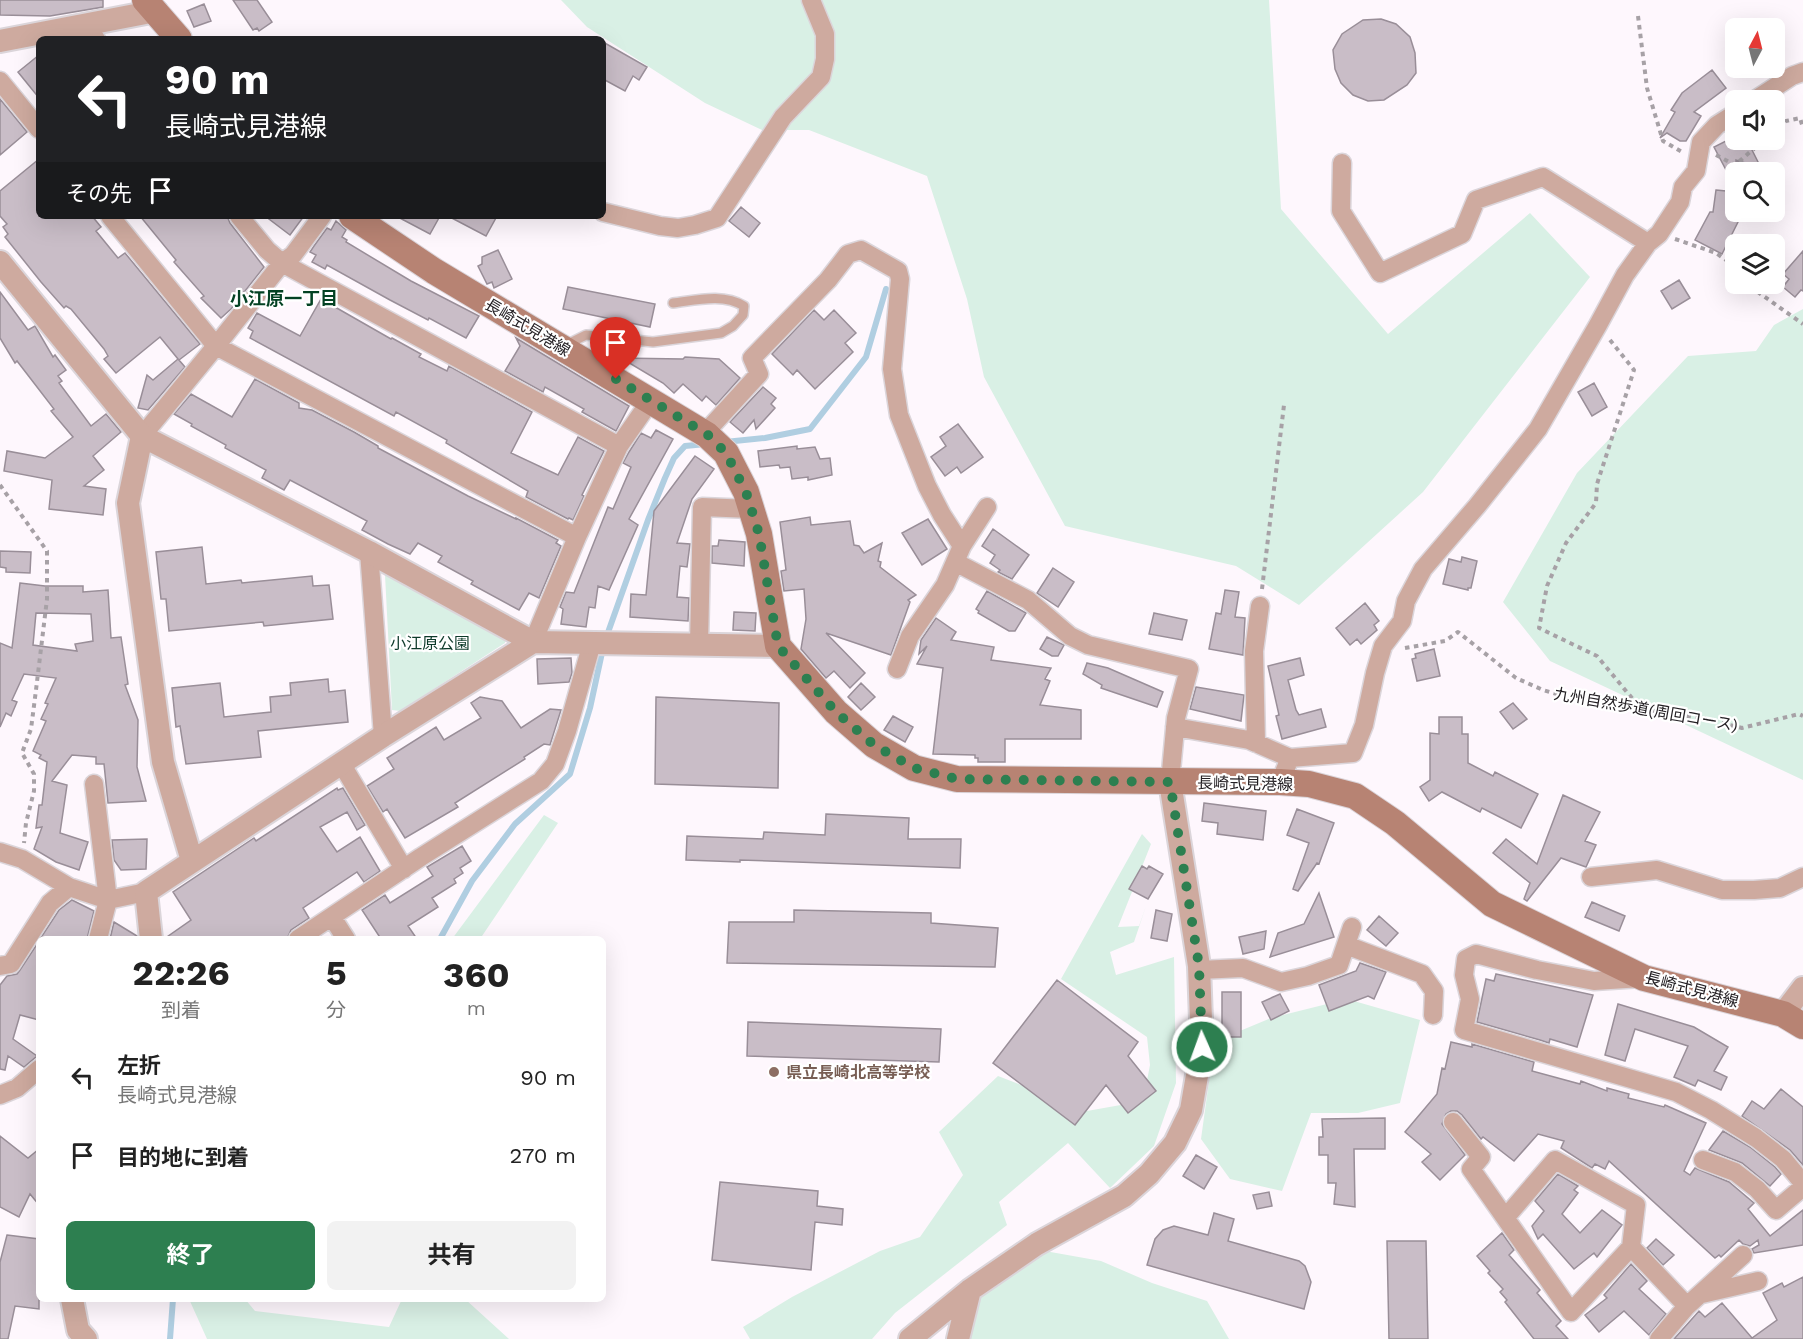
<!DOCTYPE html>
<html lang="ja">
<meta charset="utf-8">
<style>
:root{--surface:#fff;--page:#f2f2f2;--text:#222;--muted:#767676;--accent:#2d7f50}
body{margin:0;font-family:"Work Sans","Noto Sans JP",sans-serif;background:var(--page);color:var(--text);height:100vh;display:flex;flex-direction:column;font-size:22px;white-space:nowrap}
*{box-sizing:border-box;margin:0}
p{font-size:20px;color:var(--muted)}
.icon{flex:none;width:33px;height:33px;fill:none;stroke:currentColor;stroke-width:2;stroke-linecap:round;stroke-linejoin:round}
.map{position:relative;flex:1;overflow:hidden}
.panel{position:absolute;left:36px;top:936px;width:570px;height:366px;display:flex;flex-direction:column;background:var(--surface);border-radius:9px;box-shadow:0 6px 24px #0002}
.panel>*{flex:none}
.banner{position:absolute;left:36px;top:36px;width:570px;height:183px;border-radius:9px;box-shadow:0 6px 24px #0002;background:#202124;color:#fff;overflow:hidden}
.needle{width:39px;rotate:7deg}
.controls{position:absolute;left:1725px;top:18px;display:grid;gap:12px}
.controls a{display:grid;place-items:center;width:60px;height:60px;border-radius:9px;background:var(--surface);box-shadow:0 6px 24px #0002;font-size:30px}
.pin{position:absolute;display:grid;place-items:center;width:51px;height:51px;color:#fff;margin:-62px -26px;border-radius:50% 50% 50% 0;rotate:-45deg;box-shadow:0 0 6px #0007}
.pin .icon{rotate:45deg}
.me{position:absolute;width:66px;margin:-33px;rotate:358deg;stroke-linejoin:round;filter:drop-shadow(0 0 4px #0008)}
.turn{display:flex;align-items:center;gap:21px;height:126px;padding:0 30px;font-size:27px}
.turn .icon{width:78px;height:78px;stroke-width:2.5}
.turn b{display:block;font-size:42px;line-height:51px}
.then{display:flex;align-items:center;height:57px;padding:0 30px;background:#0003;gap:12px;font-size:22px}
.eta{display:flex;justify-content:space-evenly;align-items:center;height:102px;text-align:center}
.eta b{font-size:36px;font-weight:700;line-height:42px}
.button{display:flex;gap:12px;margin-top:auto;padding:12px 30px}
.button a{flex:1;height:69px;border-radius:9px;background:var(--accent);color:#fff;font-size:24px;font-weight:700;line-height:69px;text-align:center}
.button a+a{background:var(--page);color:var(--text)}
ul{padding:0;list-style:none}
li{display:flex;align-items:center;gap:18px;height:78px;padding:0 30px}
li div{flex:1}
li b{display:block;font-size:22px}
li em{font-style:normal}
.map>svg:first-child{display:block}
.green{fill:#d9f0e5}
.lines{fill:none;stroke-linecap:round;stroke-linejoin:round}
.stream{stroke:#b0cee1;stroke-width:6}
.building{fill:#c9bdc7;stroke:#998e98;stroke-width:1.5;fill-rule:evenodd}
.service-casing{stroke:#dbd5da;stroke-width:12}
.minor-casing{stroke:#dbd5da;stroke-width:21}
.tertiary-casing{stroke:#dbd5da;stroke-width:26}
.secondary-casing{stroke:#dbd5da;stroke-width:28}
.path{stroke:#a7a1a6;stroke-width:4;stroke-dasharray:4.5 4.5;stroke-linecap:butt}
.service{stroke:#ceaa9f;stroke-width:9}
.minor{stroke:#ceaa9f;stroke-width:18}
.tertiary{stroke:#ceaa9f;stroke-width:22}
.secondary{stroke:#b78373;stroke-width:26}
.route{stroke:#2d7f50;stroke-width:10;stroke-dasharray:0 18}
.education-dot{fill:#8d6e63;stroke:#fff;stroke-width:2}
.labels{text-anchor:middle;stroke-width:4.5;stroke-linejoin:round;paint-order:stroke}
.street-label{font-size:16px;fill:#242024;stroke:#fff}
.park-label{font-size:16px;fill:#0d3a2a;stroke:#fff}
.education-label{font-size:16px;font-weight:bold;fill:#785e54;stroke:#fff;text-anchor:start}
.neighbourhood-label{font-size:18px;font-weight:bold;fill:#034223;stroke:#fff}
</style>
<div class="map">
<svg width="1803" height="1339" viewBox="0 0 1803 1339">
<rect width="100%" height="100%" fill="#fef7fd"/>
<path class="green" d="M561,0H1269L1281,209L1388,334L1530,213L1590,277L1423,492L1299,605L1236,566L1065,526L984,377L967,299L927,176L809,130H762L705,103L587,27Z
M1803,309V780L1550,661L1503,602L1577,473L1688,356L1756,351L1774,325Z
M385,575L506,635L505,643L400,711L392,710Z
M544,815L558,823L480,939H452Z
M1142,834L1151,844L1118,927L1139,926L1146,906L1134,942L1110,952L1116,975L1174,957L1176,1083L1154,1146L1110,1188L1068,1143L999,1202L1007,1225L895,1313L872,1339H750L743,1327L792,1297L880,1251L920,1237L963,1175L939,1132L998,1076L1087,1111L1143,1101L1150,1065L1147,1037L1061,979Z
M1347,999L1420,1020L1400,1103L1358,1113H1311L1282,1191L1230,1179L1201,1139L1213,1052L1235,1033L1271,1018Z
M1045,1251L1101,1261L1152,1283L1207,1301L1229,1339H957L965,1306Z
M189,1299H245L255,1311L389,1327L402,1299H465L509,1339H207Z"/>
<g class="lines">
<path class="stream" d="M725,442L765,438L810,429L866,357L886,289
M606,638L648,520L665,478L674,458L685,446L706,444
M440,939L472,881L515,824L570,774L590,708L603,648
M170,1339L173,1299"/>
</g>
<path class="building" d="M0,0H103V7L50,16L0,15Z
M233,0H257L272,22L259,31L257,28L253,30Z
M204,4L211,21L194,27L187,11Z
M1381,19L1396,24L1410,37L1415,53L1416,73L1407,85L1384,100L1368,101L1353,95L1341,83L1335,69L1333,50L1342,34L1363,20Z
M603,42L647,67L639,80L633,76L625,91L603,79Z
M39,55V98L18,72Z
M1712,70L1726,88L1694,112L1701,116L1686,141H1680L1667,133L1660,138L1675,112L1671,110L1682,93Z
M0,99L27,132L0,155Z
M1728,140H1747L1761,168L1736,160V189L1714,147Z
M39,159V216H92L101,227L96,231L118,258L125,253L200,344L179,360L185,367L148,410L138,408L147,375L153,380L178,359L160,337L116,373L104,359L108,356L104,349L71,309L66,306L64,308L41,282L5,237L8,234L3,227L7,224L0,216V191Z
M1716,190L1736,192V212H1743L1722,254L1695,240L1710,212H1713Z
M741,207L760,223L749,237L729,221Z
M140,216H227L230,223L264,267L245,291L239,295L241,297L231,309L221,318L201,298L204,296L174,262L176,260Z
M265,216H304L290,235Z
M396,216H440L430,234Z
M448,216H497L486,236Z
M336,221L346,230L342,237L347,240L346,242L411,281L479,316L466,338L429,318L428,320L390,300L327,265L325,269L312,262L316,255L310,252L314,246L327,228L331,230Z
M498,250L512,279L494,288L492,282L487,284L478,266L482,264V257Z
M1803,251V291L1801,290L1795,297L1783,287L1789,279L1783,274Z
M1679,280L1690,298L1672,309L1661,291Z
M568,287L655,304L650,327L563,309Z
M0,292L28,330L35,326L53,357L55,355L66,370L58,376L62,381L59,383L91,426L106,414L121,432L93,456L104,470L84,486L106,489L103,515L49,509L52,480L4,471L7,451L45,458L73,437L51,411L54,409L17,361L15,363L0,338Z
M321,299L391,339L392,338L421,354L419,357L447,371L449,366L532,412L511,453L558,475L578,437L604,451L582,495L584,496L573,520L569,518L568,519L526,497L528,491L446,443L447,440L396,412L394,416L250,338L253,331L248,328L257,313L300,336Z
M814,310L824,320L834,310L856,333L845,343L853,352L815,389L797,370L793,375L772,354Z
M516,338L629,406L616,431L582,412L584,409L545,387L543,392L505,371L520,346Z
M685,357L719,359L740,378L716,405L706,396L702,401L683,384L674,393L663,383L621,358L683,359Z
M255,379L299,403V408L312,410L354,432L378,446V448L468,496L516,519V518L558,540L556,543L561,546L539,598L529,593L519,610L471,584L473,581L438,562L442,556L418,543L410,554L388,544L362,530L367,521L290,480L284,490L262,478L266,470L225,448L226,445L191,426L192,424L174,414L191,394L232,417Z
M1594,383L1607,407L1592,416L1578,392Z
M763,387L776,398L771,404L775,408L756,429L754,420L743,433L730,422Z
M958,424L983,457L961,473L957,467L945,476L931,457L946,446L940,437Z
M656,430L673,439L629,519L638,525L609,590L598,586L595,608L589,607L586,627L561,624L563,609L560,607L566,592L574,593L608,507L613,509L631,467L623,463L629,452L641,433L651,438Z
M797,446V449L815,447L820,459L830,458L832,475L808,480V477L792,479L790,467L780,468L779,465L760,467L758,451Z
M695,456L714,469L692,499L677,543L690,544L687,567L680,566L677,597L689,598L688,621L630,617L631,594L646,595L654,511Z
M810,517L811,525L850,521L854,545L859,546L864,553L882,543L878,561L881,562L880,567L916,595L908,600L910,602L891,655L826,633L865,673L850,688L834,671L826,678L801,649L806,619L804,589L784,591L781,571L786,570L780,522Z
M928,519L947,549L922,565L902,533Z
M993,529L1029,555L1012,579L998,572L1000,570L990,563L995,555L982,546Z
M719,540L745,542L744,566L712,563V546H718Z
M202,547L206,584L241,580L242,583L312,576L313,586L329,585L333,619L264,626L263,622L169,631L166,599H161L156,552Z
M0,551L31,552L30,573L6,572V568L0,567Z
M1462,557L1477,561L1471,588H1468V590L1443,584L1449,559L1461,562Z
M1053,568L1074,582L1058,607L1037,593Z
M20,583L45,586H83V592L108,590L111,638L121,637L128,684L125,685L138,720L137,767L146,801L108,803L104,764H96V757L72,755L52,781L67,785L60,833L88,842L79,870L56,862L34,849L42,827L36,828L39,805H42L47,762L39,758L41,755L33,751L46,721L41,719L48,704L45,703L56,678L24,674L12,700L17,702L11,716L6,713L0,727V643L12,648ZM36,613L91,614L93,641L75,644L77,651L33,645Z
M1225,590L1239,592L1235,617L1245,618L1243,655L1209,649L1216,613L1221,614Z
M987,591L1026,613L1015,631H1009L978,613L979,611L976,609Z
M1365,603L1379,621L1374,625L1377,630L1361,644L1357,639L1350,645L1336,628Z
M734,612L756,613L755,631L733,630Z
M1154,613L1187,620L1182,640L1149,634Z
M936,618L956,632L951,640L994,647L991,660L1051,668L1045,679L1050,681L1040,705L1081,710V739H1005V762H978V758H975V755L933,754L943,668L917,664L927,646L919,654L921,640Z
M1047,637L1064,645L1058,656H1052L1040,649Z
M1434,649L1440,676L1417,681L1412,659L1416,658L1415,654Z
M571,658L572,673L569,682L538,684L537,659Z
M1300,658L1304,675L1288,680L1296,710L1299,715L1321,709L1326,727L1282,739L1276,716L1279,715L1268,666Z
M1087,663L1108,668L1163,692L1157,707L1101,688L1102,685L1083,674Z
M328,679L329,692L345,690L348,722L258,731L261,757L186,764L180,726L176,727L172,688L220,683L224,717L271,712L270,697L291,695L290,683Z
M861,683L875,697L861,710L848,697Z
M1196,687L1244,695L1241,721L1190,709Z
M480,697L502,701L521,728L550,709L561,710L550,745L544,744L524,757L525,759L455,803L458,807L405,838L387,809L383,812L367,786L394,769L387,758L436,727L444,740L481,718L471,703Z
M656,697L779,703L778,788L655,784Z
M1513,703L1527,719L1513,729L1500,712Z
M893,716L913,727L905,742L884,730Z
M1439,717H1462V734H1468V763L1493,776L1495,772L1538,794L1521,828L1482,808L1480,812L1442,792L1429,801L1420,787L1430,780V733L1439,734Z
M337,788L338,790L343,788L365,825L357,830L347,812L320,827L337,852L360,837L380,871L364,882L357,872L303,908L309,918L291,930L287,939H164L191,920L173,892L254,838L256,841Z
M1563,795L1600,812L1585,841L1596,845L1586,867L1561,858L1527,901L1524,899L1530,883L1493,853L1506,839L1537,864Z
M1204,803L1266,811L1263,840L1217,834L1218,823L1202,821Z
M1297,809L1334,823L1319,864L1317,863L1298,891L1293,889L1309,843L1287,835Z
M826,814L909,818L908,839H961L960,868L740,860V862L686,860L687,836L763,839L764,832L825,835Z
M147,839L146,869L121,870L114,860L112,840Z
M462,846L471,861L460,868L463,873L454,879L456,883L432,898L438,907L408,926L417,939H381L362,910L385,895L390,903L433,876L427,867Z
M1142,866L1147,869L1149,866L1163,874L1148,899L1129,889Z
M1319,893L1334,937L1270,957L1278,933L1304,924Z
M72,900L94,911L87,939H40L59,910Z
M1592,902L1625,916L1619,931L1585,917Z
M794,910L931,913V923L998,928L995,967L727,963L729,922H794Z
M1156,910L1172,914L1167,941L1151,938Z
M1379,916L1398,933L1386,946L1367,930Z
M114,922L137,936V939H110Z
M1266,931L1264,949L1243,954L1239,937Z
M39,941V1020L20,1015L13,1039L37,1056L24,1067L8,1056L5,1070L0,1069V985L7,976L17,974L20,970Z
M1360,963L1386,972L1374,999L1368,996L1329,1011L1319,985L1356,971Z
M1496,974L1593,995L1577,1047L1550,1039L1549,1043L1540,1040L1477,1022L1486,979L1494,981Z
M1057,980L1138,1042L1128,1056L1156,1091L1128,1113L1106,1085L1075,1125L993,1063Z
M1222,992H1241V1037H1222Z
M1280,994L1289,1011L1271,1020L1262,1002Z
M1618,1004L1694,1027L1728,1047L1714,1071L1727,1077L1721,1090L1698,1080L1695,1086L1674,1077L1688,1046L1635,1029L1625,1061L1605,1055Z
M748,1022L941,1029L939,1062L747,1056Z
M1451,1042L1472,1047V1044L1534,1062L1532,1071L1580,1084L1581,1081L1607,1091V1088L1629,1094L1628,1098L1664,1107L1665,1105L1706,1123L1684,1171L1690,1175L1695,1168L1729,1182L1754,1203L1748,1209L1770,1236L1803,1210V1245L1754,1253L1752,1249L1759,1245L1758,1240L1750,1246L1743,1244L1739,1240L1721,1257L1719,1255L1715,1258L1609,1161L1605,1169L1595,1164L1592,1168L1561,1148L1564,1141L1538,1134L1514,1161L1483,1137L1481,1139L1462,1115L1457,1111H1451L1446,1114L1442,1124L1465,1155L1440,1180L1422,1162L1431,1154L1405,1132L1437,1094L1442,1068L1445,1069Z
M1781,1089L1803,1107V1165L1790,1150L1742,1116L1752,1101L1764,1109Z
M1385,1118V1149H1354L1355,1207L1334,1204L1336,1183H1328V1155H1319V1137H1323L1322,1119Z
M1723,1131L1750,1147L1775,1167L1781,1174L1770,1186L1742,1163L1709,1150Z
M0,1136L28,1158L39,1149V1205L30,1194L19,1217L0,1207Z
M1196,1155L1217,1167L1204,1189L1183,1176Z
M1558,1174L1578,1186L1574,1190L1578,1193L1562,1214L1580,1233L1602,1210L1622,1225L1597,1257L1594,1253L1574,1269L1543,1234L1538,1239L1532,1226L1544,1211L1535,1201Z
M720,1182L818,1191L817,1206L843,1209L842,1225L815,1222L811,1270L712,1260Z
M1269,1192L1272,1206L1257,1209L1253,1195Z
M1214,1213L1234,1219L1228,1241L1299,1261L1305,1266L1311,1282L1304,1309L1147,1265L1155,1239L1163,1230L1174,1226L1208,1235Z
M1502,1233L1514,1250L1509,1255L1540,1290L1537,1293L1561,1321L1556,1326L1568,1339H1534L1505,1302L1507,1300L1500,1292L1503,1289L1488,1273L1490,1271L1477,1256Z
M7,1235L39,1239V1309L15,1306L8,1339H0V1262Z
M1656,1239L1674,1255L1663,1265L1647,1248Z
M1387,1241H1426L1428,1339H1389Z
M1631,1264L1647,1281L1639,1289L1666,1314L1649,1335L1624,1311L1599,1332L1585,1315L1607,1298L1604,1295Z
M1803,1277V1339H1674L1699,1311L1705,1317L1722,1303L1752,1338L1777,1320L1763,1293L1782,1283L1784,1287Z"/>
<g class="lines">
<defs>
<path id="service" d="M564,346L586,335L653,342L721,333L733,326L743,315L744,306C723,293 697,300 673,303"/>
<path id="minor" d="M84,24L96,39
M0,81L39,129
M1755,100L1792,76L1803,72
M1342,163L1341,211L1380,273L1462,234L1476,200L1543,177L1648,243
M603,212L660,226L678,228L695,225L717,218L783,117L821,77L825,59V34L811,0
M110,216L216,346L577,537
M239,216L267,250L282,263L619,446
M705,433L759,374L752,358L828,280L848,254L861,250L898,271L900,279L892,369L899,415L927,486L942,515L962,546
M142,436L216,346L282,263L293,255L322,216
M369,552L383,736
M955,562L1028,600L1070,636L1088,645L1189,669L1176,718L1170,782
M533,642L577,537L619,446L651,400
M699,645L702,507L751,509
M897,669L910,636L945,585L962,546L987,507
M1175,727L1249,740L1290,758
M1256,743L1254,651L1260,606
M341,763L404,869
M1280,782L1290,758L1353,753L1364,725L1375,673L1383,646L1402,621L1406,601L1423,569L1477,506L1538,429L1598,325L1625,275L1648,243L1659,234L1680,202L1683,187L1696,171L1701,142L1717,125L1736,113
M94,784L108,900L98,939
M0,852L22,859L69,887L108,900L146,892
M1591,877L1657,870L1722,890H1754L1780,888L1803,877
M332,917L346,939
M298,939L421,857L541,781L555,764L567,731L592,643
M1346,945L1422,974L1434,991L1433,1015
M0,966L11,964L50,903L69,887
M1199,970L1243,968L1281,982L1308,976L1339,965L1352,927
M1642,978L1594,981L1537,970L1476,954L1466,959L1464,975L1470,999L1464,1030L1676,1092L1711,1110L1756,1138L1783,1159L1803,1183
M0,1095L17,1088L39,1069
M1453,1122L1481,1157L1471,1169L1571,1312L1631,1247L1687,1306L1659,1339
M1703,1160L1735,1172L1757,1189L1776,1210L1803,1187
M1506,1217L1555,1160L1636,1205L1631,1247
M1702,1294L1758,1281
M1687,1306L1743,1255"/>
<path id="tertiary" d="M0,41L156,11
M0,262L142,436L369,552L533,642L778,646
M142,436L128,503L163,762L192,861
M151,939L146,892L383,736L533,642
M1783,1014L1803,988
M72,1299L78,1330L86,1339
M910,1339L970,1290L1037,1244L1124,1196L1149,1174L1175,1143L1191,1110L1202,1047L1199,966L1170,782
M958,1339L970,1290"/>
<path id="secondary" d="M145,0L179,39
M352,216L434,271L707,435L726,453L746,492L759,534L778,646L836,712L874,745L914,768L957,779L1280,782L1309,784L1355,796L1395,823L1492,904L1644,978L1783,1014L1803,1026"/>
</defs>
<use href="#service" class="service-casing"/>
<use href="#minor" class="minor-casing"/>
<use href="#tertiary" class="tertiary-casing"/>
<use href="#secondary" class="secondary-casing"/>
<path class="path" d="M1638,16L1647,88L1663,141L1682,152
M1716,155L1735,165L1757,146L1775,140L1786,121L1800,118L1803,128
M1675,239L1716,253L1736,267
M1756,284L1755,290L1803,324
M1610,340L1634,370L1597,484L1596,503L1566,543L1547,586L1539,628L1597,656L1641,709
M0,485L47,551V599L36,690L31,729L22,753L34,774V791L26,823L24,843
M1262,589L1284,405
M1405,648L1445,641L1458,632L1516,678L1543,690L1577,700L1702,718L1742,728L1799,714L1803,716"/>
<use href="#service" class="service"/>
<use href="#minor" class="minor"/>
<use href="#tertiary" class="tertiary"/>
<use href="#secondary" class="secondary"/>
</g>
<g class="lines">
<path class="route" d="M616,379L708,435L726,453L746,492L759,534L778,646L836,712L874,745L914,768L957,779L1170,782L1199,966L1202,1047"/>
</g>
<circle class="education-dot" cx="774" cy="1072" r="6"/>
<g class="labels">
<g class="street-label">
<text transform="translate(528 327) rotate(31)" y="6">長崎式見港線</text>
<text transform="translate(1646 709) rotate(10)" y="6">九州自然歩道(周回コース)</text>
<text transform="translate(1245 783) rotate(1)" y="6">長崎式見港線</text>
<text transform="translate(1692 989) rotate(15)" y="6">長崎式見港線</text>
</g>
<g class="park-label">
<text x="430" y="649">小江原公園</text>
</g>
<g class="education-label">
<text x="786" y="1078">県立長崎北高等学校</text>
</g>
<g class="neighbourhood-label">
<text x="284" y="305">小江原一丁目</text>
</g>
</g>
</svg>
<div class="controls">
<a><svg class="needle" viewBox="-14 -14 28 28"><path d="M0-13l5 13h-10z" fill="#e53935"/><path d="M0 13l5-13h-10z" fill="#767676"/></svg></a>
<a><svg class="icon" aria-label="sound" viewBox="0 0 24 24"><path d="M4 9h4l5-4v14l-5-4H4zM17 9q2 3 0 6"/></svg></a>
<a><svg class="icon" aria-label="search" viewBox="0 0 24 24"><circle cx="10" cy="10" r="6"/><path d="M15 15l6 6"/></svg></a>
<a><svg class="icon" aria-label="layers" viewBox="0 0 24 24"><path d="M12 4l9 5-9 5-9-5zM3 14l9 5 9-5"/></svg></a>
</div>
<div class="pin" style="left:616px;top:379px;background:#d93025"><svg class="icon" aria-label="arrive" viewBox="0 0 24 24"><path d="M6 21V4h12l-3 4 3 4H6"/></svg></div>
<svg class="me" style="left:1202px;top:1047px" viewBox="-20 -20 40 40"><circle r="17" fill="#2d7f50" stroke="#fff" stroke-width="3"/><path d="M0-11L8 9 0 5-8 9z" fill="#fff"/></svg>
<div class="banner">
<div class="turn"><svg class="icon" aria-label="left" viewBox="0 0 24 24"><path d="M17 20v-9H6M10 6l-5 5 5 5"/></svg><div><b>90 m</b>長崎式見港線</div></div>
<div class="then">その先<svg class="icon" aria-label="arrive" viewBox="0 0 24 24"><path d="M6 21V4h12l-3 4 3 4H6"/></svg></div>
</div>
<section class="panel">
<div class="eta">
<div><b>22:26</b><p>到着</p></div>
<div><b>5</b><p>分</p></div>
<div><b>360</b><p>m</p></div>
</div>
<ul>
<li><svg class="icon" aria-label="left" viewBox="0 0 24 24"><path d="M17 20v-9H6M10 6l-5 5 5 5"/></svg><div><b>左折</b><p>長崎式見港線</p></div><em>90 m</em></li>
<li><svg class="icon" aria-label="arrive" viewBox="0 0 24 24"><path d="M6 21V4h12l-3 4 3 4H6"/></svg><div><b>目的地に到着</b></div><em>270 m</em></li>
</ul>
<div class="button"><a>終了</a><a>共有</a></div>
</section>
</div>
